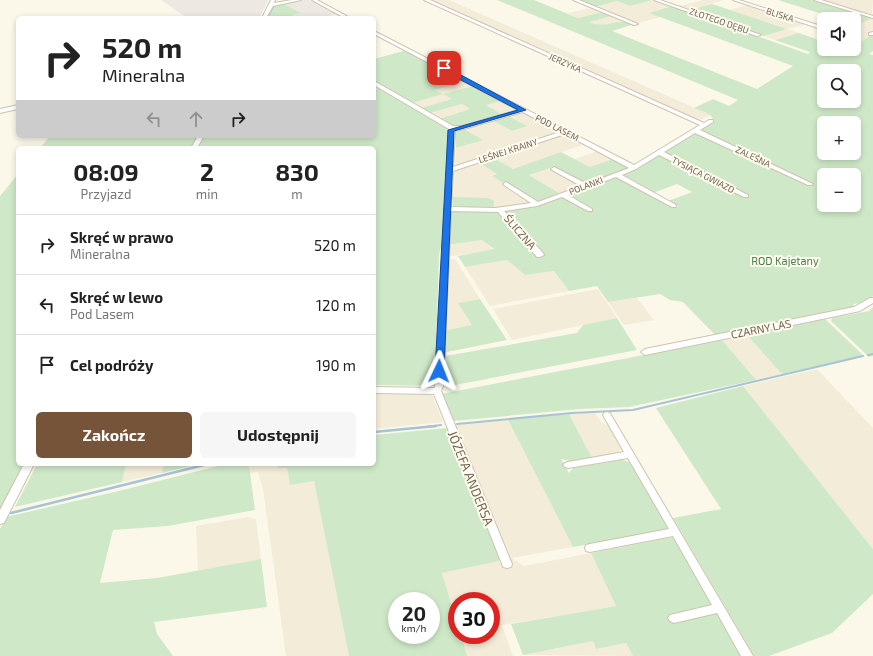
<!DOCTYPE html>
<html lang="pl">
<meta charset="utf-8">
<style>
:root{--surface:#fff;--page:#f6f6f6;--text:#222;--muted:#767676;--line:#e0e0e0;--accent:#76543a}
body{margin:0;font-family:"Exo 2",sans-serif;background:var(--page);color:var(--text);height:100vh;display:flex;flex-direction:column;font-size:15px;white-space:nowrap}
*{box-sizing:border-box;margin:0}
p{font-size:13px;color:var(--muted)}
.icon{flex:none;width:22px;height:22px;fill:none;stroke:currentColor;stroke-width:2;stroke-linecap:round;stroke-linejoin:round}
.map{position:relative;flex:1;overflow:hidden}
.side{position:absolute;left:16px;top:146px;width:360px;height:320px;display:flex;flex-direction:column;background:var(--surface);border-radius:6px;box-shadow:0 2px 6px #0003}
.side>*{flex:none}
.guide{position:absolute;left:16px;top:16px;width:360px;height:122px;border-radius:6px;box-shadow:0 2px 6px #0003;background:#fff;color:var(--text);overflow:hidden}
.controls{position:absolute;left:817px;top:12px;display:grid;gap:8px}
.controls a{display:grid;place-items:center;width:44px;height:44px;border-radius:6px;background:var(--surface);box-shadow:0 2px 6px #0003;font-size:20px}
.speed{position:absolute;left:388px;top:592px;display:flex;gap:8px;font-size:20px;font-weight:700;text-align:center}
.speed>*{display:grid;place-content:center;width:52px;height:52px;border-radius:50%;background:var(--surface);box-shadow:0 2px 6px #0003;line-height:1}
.speed small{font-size:10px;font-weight:400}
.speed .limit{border:6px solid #d22;background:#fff;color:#111}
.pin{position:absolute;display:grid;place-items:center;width:34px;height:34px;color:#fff;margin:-17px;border-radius:8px;box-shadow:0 2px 6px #0006}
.me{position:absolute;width:44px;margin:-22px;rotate:2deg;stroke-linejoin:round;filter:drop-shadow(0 0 3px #0008)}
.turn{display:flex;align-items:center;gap:14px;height:84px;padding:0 20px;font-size:18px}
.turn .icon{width:52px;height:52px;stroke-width:2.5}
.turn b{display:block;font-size:28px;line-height:34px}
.lanes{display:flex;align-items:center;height:38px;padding:0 20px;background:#0003;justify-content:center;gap:20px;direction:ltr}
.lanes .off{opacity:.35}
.eta{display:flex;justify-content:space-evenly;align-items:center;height:68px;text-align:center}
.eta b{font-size:24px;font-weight:700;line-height:28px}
.cta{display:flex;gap:8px;margin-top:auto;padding:8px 20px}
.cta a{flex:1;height:46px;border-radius:6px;background:var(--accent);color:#fff;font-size:16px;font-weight:700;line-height:46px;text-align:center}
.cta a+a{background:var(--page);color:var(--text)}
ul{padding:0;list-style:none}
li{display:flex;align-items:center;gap:12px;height:60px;padding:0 20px;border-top:1px solid var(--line)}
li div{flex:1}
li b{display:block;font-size:15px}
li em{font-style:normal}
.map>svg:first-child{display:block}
.residential{fill:#f3ecd8}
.industrial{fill:#ede9e2}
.green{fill:#cfe9c8;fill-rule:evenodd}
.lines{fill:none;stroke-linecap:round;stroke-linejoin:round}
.stream-far2{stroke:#a6c4d5;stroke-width:1}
.stream-far1{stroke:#a6c4d5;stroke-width:2}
.stream{stroke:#a6c4d5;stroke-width:2.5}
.street-casing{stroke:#cdc3b0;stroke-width:2}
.street{fill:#fff;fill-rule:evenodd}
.route{fill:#1a73e8;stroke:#114b97}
.labels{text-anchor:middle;stroke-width:4;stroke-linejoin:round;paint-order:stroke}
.far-street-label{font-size:9px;fill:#75644e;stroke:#fefbf0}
.street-label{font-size:11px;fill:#75644e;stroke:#fefbf0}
.park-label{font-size:11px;fill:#4f7f4a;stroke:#fefbf0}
.near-street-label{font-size:13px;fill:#75644e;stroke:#fefbf0}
</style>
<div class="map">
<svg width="873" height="656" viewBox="0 0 873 656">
<rect width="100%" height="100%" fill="#fbf8ea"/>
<path class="residential" d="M427,0H449L711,115L698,121Z
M652,0L672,6L649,13L661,17L638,23L594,7L617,1L630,6Z
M703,0H724L689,10L679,6Z
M873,0L872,15L820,1L822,0Z
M747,5L805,24L788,29L799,33L775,40L764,36L787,29L729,10Z
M591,8L602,12L578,18L568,13Z
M612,16L623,20L600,26L589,22Z
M873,18V32L870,34L872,35L854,47V26Z
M464,81L473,86L444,94L452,99L421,108L412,103L442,94L435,89Z
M501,101L517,109L516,111L503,115L485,105Z
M462,104L471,109L439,119L430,113Z
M520,113H525L558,130V132L458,165L455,164L456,148L482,140L465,129L494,121L512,131L526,126L508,116Z
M561,135H567L585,144L513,169L492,157Z
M598,151L613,159L590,167L575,159Z
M478,162L497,174L492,175L504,183L503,185L530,201L529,204L494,209L453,197L455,171Z
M548,168L551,169L581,186L559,193L529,175Z
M482,240L494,250L446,257L447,245Z
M455,259L480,299L458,303L473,325L443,331L446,260Z
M507,260L525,275L554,271L569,291L490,306L465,267Z
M598,289L617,318L512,340L493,309Z
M637,298L654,320L624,325L608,302Z
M747,335L782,374L756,380L722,340Z
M817,369L873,428V549L743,386Z
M374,394L432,395L443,422L374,429Z
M595,413L602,423L609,426L621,448L618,453L592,458L569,414Z
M508,420L573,547L512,558L524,566L591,553L616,606L502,625L513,656H467L461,635H491V601H457V623L442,573L511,558L454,425Z
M126,464H164L162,473L122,482Z
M249,464H277L278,468H287L290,485L314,481L349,656H286L263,489L258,472L250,473Z
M248,517L256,519L261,559L198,571L196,526Z
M593,641L596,649L626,643L633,656L523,655Z"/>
<path class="industrial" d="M161,0H267L268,1L259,18H187Z
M304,0H309L337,14L320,18H296L291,15L300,13L284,4Z"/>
<path class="green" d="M497,0H534L578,18L602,12L612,16L589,22C609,30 614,16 635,24L612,31L757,89L793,66L649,13L672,6L808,54L810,52L775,40L799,33L824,42V49H854V47L873,34V51L869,54L873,55V296L867,302L853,304L856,308L717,337L683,302L670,300L660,294L608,302L597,286L569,291L554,271L525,275L507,260L465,267L458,256L494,249L482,240L447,245L450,210L494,211L501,213L538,256H543L503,210L563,197L588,212L592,210L567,195L617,177L675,208L679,207L668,201L692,192L677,184L653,193L622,176L639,168L658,155L745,197L749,196L661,153L695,132L812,184L698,131L714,122C713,113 701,111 694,108L713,99L729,106L738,100ZM824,71H854V101H824ZM824,123H854V153H824ZM824,175H854V205H824Z
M577,0H652L630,6L617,1L594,7Z
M778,0H813L868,17L873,14V18L856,25L854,24V19H838Z
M284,4L301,13L292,15L296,18H269L275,6Z
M712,4L787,29L764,36L689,10Z
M407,50L464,81L435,90L443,94L473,86L501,101L486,105L503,115L460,127H453L439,119L470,109L462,104L430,113L421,108L452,99L443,94L412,103L374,81V59Z
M374,84L449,129L443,241L439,254L435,386L374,385V148H197L204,136H374Z
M508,116L527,126L512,131L494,121Z
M464,129L483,140L456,148L455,131Z
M50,136H198L191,148H40Z
M561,152L590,167L613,159L627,166V169L589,183L583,182L553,167L529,175L559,193L536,202L492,176L497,174L478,162L492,157L513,169Z
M18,174V464H24L0,511V196Z
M453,197L488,198L494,201V209L457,208L453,206Z
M480,299L507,340L442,353L443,331L472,325L458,303Z
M873,307V356L869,357L831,321L832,318L869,311Z
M617,318L637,350L445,387V356L577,333L583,325Z
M825,319L864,356L782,374L747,335Z
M722,340L756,380L629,407L580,409L454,421L441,394Z
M743,386L873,549V594L832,633L769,656H754L673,518L721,509L656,408Z
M569,414L592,458L569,461L561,459L569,473L573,468L622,460L633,463L667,524L668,528L665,531L573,547L508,420Z
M447,428L499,554V561L442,573L457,623V635H461L467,656H349L314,481L290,485L287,468H278L277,464H374V435ZM397,601H431V635H397Z
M37,464H126L122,482L15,507Z
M164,464H199L162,473Z
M226,464H249L255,510L168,526L113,530L100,583L157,578L261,559L267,607L154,622L157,634L173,656H0V529L6,517L123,490Z
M673,537L742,656H633L626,643L596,649L593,641L523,655L511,624L616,606L591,553Z"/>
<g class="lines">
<path class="stream-far2" d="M268,18L274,7"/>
<path class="stream-far1" d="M868,355L873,354
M457,424L572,413L633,410L863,356
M426,427L441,425"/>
<path class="stream" d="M374,432L436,426
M11,513L208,464"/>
<defs>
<path id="street" d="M271,0H275L274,3L292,0H301L273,6L266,18H262Z
M312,0H317L350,18H345Z
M424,0H430L704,123L709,120H713V122L700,130L813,184L812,185H808L695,133L664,152L748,195V197H744L659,155L636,169L622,175L676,205V207H672L616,177L568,195L592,209V211H588L562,197L537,206L504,211L543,253L544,255L540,257H537L498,212L451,211L443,386L441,391L512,564L511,567L507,568L503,567L502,564L434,394L374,393V387L434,388L435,386L449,129L374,85V81L453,126H462L518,110L374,34V31L634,165L700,125ZM523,112L560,132L453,167L455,130L464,129ZM565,134L629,168L587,184L554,167L551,169L552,170L581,186L538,202L506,182L503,184L504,185L531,203L495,208L451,207L453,171Z
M573,0H579L638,24L634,25Z
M654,0H660L761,35L757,36Z
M733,0H739L824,27V30Z
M814,0H821L873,16V18Z
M873,32V35H869V33Z
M18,105V109L0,113V109Z
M198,136H204L197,148H191Z
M870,298H873V303L860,311L827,318L645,355L641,352L645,349L854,307Z
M607,412L610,413L611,415L753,656H741L717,613L674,623L670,621L668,618L670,615L712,605L673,536L590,552L586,551L585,548L586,545L590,544L669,529L628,458L568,468L565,467L563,465L565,463L568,462L624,452L603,415L604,413Z
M24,464H34L4,523L0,524V510Z"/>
</defs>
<use href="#street" class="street-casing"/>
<use href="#street" class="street"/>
</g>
<path class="route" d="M442,67H446L526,110L454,131L444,371L439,374L435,371L448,130L518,110L442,70Z"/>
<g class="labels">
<g class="far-street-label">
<text transform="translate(780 15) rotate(18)" y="3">BLISKA</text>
<text transform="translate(719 21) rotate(19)" y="3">ZŁOTEGO DĘBU</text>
<text transform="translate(565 63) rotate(24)" y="3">JERZYKA</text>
<text transform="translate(557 128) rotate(27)" y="3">POD LASEM</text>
<text transform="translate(508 151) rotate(-18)" y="3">LEŚNEJ KRAINY</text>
<text transform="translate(753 157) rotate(25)" y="3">ZALEŚNA</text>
<text transform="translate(703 175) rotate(27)" y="3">TYSIĄCA GWIAZD</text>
<text transform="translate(586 186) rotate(-21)" y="3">POLANKI</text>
</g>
<g class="street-label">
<text transform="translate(520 232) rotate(49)" y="4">ŚLICZNA</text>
<text transform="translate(761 329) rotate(-11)" y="4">CZARNY LAS</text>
</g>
<g class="park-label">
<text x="785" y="265">ROD Kajetany</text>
</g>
<g class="near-street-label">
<text transform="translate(471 478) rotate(68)" y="5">JÓZEFA ANDERSA</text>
</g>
</g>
</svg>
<div class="controls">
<a><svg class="icon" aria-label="sound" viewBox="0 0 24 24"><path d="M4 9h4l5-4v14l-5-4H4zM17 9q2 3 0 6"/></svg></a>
<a><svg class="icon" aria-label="search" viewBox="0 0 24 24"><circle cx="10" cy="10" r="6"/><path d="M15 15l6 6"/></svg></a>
<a>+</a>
<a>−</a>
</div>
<div class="speed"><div>20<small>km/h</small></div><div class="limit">30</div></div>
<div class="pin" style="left:444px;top:68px;background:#d93025"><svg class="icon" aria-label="arrive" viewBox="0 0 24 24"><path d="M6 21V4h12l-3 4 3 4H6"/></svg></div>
<svg class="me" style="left:439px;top:371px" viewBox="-20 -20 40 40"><path d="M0-17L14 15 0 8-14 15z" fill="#1a73e8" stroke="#fff" stroke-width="4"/></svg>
<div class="guide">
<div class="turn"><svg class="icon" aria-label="right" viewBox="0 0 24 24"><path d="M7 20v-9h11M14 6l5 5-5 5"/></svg><div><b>520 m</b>Mineralna</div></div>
<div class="lanes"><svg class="icon off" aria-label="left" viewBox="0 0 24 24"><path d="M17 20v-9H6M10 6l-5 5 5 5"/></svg><svg class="icon off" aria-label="ahead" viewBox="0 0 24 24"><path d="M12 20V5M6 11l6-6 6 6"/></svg><svg class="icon" aria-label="right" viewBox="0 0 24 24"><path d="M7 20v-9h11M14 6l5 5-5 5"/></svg></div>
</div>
<section class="side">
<div class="eta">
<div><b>08:09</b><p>Przyjazd</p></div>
<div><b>2</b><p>min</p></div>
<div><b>830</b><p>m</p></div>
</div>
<ul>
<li><svg class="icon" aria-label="right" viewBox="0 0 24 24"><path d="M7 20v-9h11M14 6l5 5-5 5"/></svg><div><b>Skręć w prawo</b><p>Mineralna</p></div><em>520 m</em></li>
<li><svg class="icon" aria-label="left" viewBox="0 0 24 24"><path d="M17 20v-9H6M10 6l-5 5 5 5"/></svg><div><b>Skręć w lewo</b><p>Pod Lasem</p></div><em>120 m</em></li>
<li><svg class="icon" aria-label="arrive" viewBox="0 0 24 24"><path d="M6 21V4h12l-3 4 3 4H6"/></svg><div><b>Cel podróży</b></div><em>190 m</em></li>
</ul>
<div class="cta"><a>Zakończ</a><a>Udostępnij</a></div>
</section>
</div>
